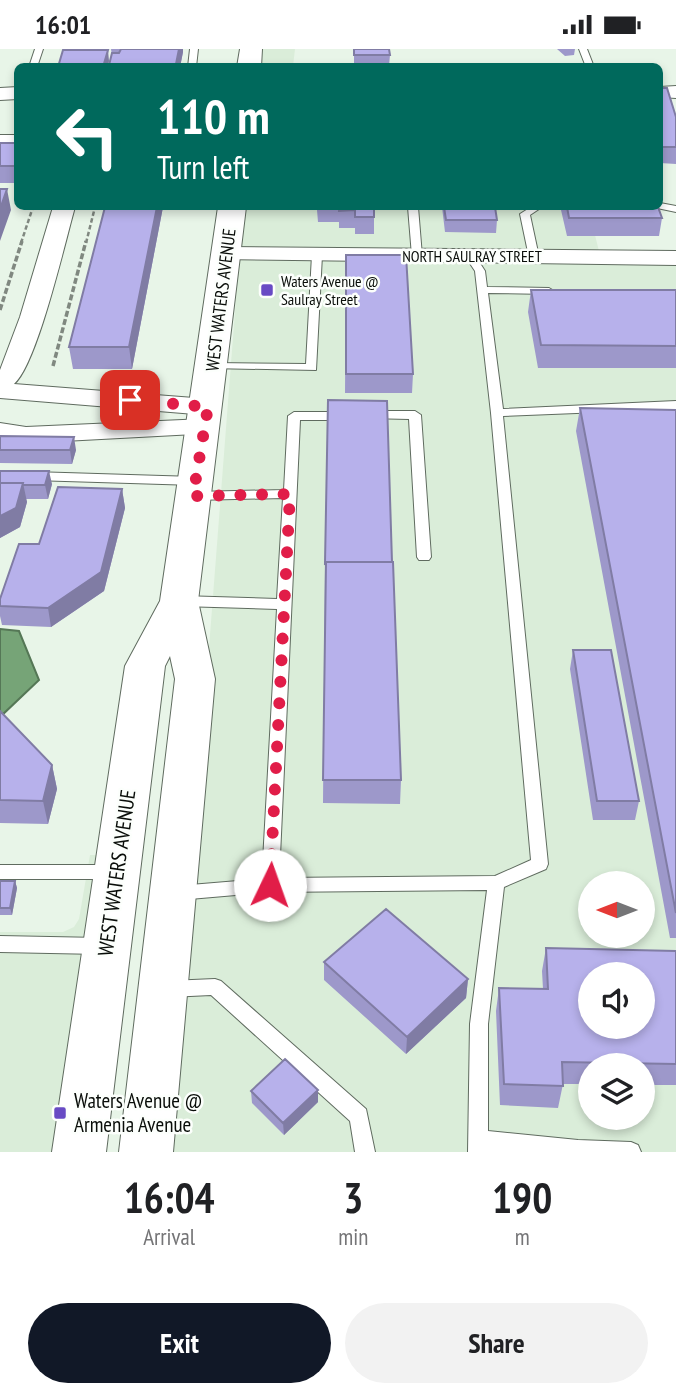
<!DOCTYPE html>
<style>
:root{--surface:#fff;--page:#f2f2f2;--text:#202124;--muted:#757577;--accent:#111827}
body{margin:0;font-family:"PT Sans Narrow",sans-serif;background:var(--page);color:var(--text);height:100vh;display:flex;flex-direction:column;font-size:26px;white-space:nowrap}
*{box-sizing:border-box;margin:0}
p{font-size:23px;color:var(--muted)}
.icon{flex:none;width:38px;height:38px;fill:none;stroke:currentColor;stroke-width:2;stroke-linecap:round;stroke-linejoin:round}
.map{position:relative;height:1103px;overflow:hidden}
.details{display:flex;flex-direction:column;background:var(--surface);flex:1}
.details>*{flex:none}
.guide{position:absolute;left:14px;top:14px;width:649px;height:147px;border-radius:10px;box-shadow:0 4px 10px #0003;background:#00695c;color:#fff;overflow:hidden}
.needle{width:46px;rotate:270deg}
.controls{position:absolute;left:578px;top:822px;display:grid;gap:14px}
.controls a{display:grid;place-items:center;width:77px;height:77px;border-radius:50%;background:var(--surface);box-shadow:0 4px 10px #0003;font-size:35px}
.pin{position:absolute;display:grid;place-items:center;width:60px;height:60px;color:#fff;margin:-30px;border-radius:14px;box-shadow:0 4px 10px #0006}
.me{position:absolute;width:77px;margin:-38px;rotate:3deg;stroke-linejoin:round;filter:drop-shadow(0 0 5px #0008)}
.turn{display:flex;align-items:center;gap:24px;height:147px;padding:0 28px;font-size:32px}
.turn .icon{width:91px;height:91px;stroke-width:2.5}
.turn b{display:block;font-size:49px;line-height:60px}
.eta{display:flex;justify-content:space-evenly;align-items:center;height:119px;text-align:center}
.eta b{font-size:42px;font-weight:800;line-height:49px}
.primary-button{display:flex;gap:14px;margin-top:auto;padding:14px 28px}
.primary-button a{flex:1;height:80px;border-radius:42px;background:var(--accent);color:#fff;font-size:28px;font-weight:800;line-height:80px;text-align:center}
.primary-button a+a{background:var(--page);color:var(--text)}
.status{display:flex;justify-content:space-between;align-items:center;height:49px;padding:0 35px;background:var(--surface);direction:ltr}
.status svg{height:19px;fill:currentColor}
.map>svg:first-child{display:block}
.built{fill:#daedd9;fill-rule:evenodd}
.water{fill:#76a477;stroke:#557756;stroke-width:2}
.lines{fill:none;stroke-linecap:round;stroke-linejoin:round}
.lane-casing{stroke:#5f6b5f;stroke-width:2}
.street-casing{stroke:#5f6b5f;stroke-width:2}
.secondary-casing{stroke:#5f6b5f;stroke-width:2}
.path-far1{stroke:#808880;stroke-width:2.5;stroke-dasharray:4.5 2.5;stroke-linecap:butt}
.path{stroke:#808880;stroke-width:3.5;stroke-dasharray:6 2.5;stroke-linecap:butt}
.lane{fill:#fff;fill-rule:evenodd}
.street{fill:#fff;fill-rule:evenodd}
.secondary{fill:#fff;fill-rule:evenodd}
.wall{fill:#9d98ca}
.shaded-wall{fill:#807ca4}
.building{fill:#b7b1eb;stroke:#807ca4;stroke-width:2;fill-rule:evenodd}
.route{stroke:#e11d48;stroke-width:12;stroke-dasharray:0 21.6}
.poi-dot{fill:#684bc4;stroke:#fcfffc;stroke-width:2.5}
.labels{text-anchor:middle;stroke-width:5;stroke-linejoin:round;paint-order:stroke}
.far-street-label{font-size:16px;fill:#090d09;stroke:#fcfffc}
.far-poi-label{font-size:16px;fill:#090d09;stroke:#fcfffc;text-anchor:start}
.street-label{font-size:18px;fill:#090d09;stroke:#fcfffc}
.near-street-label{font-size:21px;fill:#090d09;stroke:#fcfffc}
.near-poi-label{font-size:21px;fill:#090d09;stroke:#fcfffc;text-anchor:start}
</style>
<div class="status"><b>16:01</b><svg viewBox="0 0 49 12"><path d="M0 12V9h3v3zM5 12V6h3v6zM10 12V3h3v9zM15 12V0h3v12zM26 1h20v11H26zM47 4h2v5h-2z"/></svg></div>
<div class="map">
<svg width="676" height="1103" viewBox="0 0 676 1103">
<rect width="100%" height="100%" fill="#e8f5e8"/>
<path class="built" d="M261,0H295L293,17L259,18Z
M245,158H588L599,202L240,199Z
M239,211L676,215V1103H170ZM590,835H642V887H590ZM590,926H642V978H590ZM590,1017H642V1069H590Z
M90,806H99L55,1103H0V883H63L74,878L79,870Z"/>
<path class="water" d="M0,580L19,582L39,631L0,668Z"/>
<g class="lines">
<defs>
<path id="lane" d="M35,0H43L37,18H29Z
M190,0H198L196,18H188Z
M579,0H587L594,18H586Z
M660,154L676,157V163L657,159L655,158H660Z
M408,158H418L422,207L417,210L412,207Z
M531,158H542L530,166L539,208L534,211L529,208L520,165Z
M317,203L322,206L316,321L209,319V315L213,314L306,315L312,206Z
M470,204L474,205L485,222L487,238L549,239L554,242L549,245L488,244L503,360L676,352V360L503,367L548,815L546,820L504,838L488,975V1082L578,1091L631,1093L638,1096L641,1103H468L470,975L487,841L270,843L178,851L172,849L169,844L172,839L178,837L262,830L277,560L181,557L174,552L181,547L277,550L283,449L194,451L188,447L194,443L284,441L288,367L294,363H347L353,367L347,371H300L279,829L495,827L531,811L491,364L475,222L465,207Z
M371,362H415L421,366L431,508L429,511H419L417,508L409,370L367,369L365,366L367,363Z
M0,422L195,428L201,432L195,436L0,430Z
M0,816H111L117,818L119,823L117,828L111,830H0Z
M0,887L100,889L106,892L109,897L106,902L100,905L0,903Z
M215,930L221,932L366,1060L375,1103H355L350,1072L211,946L169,948L163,946L160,940L163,934L169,932Z"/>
<path id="street" d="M676,37V49L660,48V38Z
M18,38V50L0,51V39Z
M0,86H18V98H0Z
M53,158H75C65,193 37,316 14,335L207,350L216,353L220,358L216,363L207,366L0,349V321L20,268Z
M227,198L676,202V216L219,210L216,205L219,200Z
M205,370L214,372L218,378L214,384L26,394L0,390V374L26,378Z"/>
<path id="secondary" d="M240,0H262L261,18H237Z
M218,158H246L198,552L215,630L173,1103H119L175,630L170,607L165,617L106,1103H52L125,617L160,552Z"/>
</defs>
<use href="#lane" class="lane-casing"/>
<use href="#street" class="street-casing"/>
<use href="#secondary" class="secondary-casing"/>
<path class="path-far1" d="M21,194L33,158
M86,194L95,158"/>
<path class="path" d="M0,261L22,192
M53,317L86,192"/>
<use href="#lane" class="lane"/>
<use href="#street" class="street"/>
<use href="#secondary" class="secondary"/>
</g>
<path class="wall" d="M111,0H183V3L180,18H109L112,7Z
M354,0L390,6L389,17H354Z
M557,0H575L574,6L565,7Z
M660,39L676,68V115L660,114Z
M0,94H18V134H0Z
M105,158H163L132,320H73L69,298Z
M301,158H389V161H374V185H355V179H339V173H318L317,161H301Z
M442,158H495L497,171L496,184L445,183Z
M562,158H658L662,169L659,187H567L561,161Z
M346,206L413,325L412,344H345Z
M531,241H676V319H538L528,263Z
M580,359L676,361V889H670L576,382Z
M0,387L76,401L72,415L0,414Z
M0,422L52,435L48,450H26L27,453L20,478L0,489Z
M122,440L125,459L104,542L51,578L2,576L0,567V550L39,495Z
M392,513L401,731L400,755L323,754L325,514Z
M573,601L639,752L635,771H593L570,620Z
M0,662L52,716L57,740L48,775L0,774Z
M0,832H15L17,839L12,866H0Z
M546,899L676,902V1036H642V1017H590V1035H563L558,1059L500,1056L496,962L499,939L543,940L542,922Z
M324,913L468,930L466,949L406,1005L324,931Z
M318,1041V1053L284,1086L252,1054L251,1042Z"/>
<path class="shaded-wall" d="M179,0H183V3L180,18H176Z
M108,1L109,12L108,18H103Z
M7,140L11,161L0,192V160Z
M157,158H163L132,320L129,298Z
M74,388L76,401L72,415L70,401Z
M49,422L52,435L48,450L45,436Z
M23,434L27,453L20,478L0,489V467Z
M122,440L125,459L104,542L51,578L48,559Z
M52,716L57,740L48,775L43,752Z
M15,832L17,839L12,866L10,859Z
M468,930L466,949L406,1005L407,988Z
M318,1041V1053L284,1086L283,1074Z"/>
<path class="building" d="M121,0H179L176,15H162L161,18H116L117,16H109L112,4H119Z
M354,0H389L390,6H354Z
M63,1H108L103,18H58Z
M660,39H667L676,68V98H660Z
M0,94H18V117H0Z
M0,140H7L0,160Z
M105,158H157L129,298H69Z
M339,158H374V168H355V161L339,162Z
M444,158H495L497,171H446Z
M567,158H658L662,169H569Z
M346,206H406L413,325H346Z
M531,241H676V297L541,296Z
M328,351L387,352L392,513H326L325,514Z
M580,359L676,361V864Z
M0,387L74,388L70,401H0Z
M0,422H49L45,436H23V434H0Z
M0,434H23L16,459L0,467Z
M58,438L122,440L101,523L48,559L0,557V550L19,495H39Z
M326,513H393L401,731H323Z
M573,601H611L639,752H597Z
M0,662L52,716L43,752L0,751Z
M0,832H15L10,859H0Z
M386,860L468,930L407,988L324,913Z
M546,899L676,902V1015L562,1013L563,1037L504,1035L499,939L548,940ZM590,926H642V978H590Z
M285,1010L318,1041L283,1074L251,1042Z"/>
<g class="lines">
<path class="route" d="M130,351L208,358L193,447L290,445L270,836"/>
</g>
<g class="poi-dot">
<rect x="260" y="234" width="14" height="14" rx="3.5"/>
<rect x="53" y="1057" width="14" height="14" rx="3.5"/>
</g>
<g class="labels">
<g class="far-street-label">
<text x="472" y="213">NORTH SAULRAY STREET</text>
</g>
<g class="far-poi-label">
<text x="281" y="238">Waters Avenue @<tspan x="281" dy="18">Saulray Street</tspan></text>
</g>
<g class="street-label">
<text transform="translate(221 251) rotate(-83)" y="6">WEST WATERS AVENUE</text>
</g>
<g class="near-street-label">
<text transform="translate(117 824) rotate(-82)" y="7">WEST WATERS AVENUE</text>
</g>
<g class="near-poi-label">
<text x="74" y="1059">Waters Avenue @<tspan x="74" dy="24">Armenia Avenue</tspan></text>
</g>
</g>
</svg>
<div class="controls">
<a><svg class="needle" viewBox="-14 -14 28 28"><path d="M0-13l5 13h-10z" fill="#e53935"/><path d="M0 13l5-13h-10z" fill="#757577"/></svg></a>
<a><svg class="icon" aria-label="sound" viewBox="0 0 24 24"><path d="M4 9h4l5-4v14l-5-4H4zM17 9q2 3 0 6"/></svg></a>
<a><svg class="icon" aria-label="layers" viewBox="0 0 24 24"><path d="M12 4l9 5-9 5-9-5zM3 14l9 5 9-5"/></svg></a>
</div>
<div class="pin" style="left:130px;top:351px;background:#d93025"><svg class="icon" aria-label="arrive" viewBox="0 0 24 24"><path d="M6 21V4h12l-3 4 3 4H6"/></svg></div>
<svg class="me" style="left:270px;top:836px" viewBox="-20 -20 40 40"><circle r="19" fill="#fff"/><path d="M0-13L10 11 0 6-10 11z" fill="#e11d48"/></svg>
<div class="guide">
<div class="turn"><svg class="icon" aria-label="left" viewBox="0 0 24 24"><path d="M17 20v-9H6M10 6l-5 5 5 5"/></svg><div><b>110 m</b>Turn left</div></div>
</div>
</div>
<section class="details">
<div class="eta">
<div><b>16:04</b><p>Arrival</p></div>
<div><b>3</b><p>min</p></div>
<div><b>190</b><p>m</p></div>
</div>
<div class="primary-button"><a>Exit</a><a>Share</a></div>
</section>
